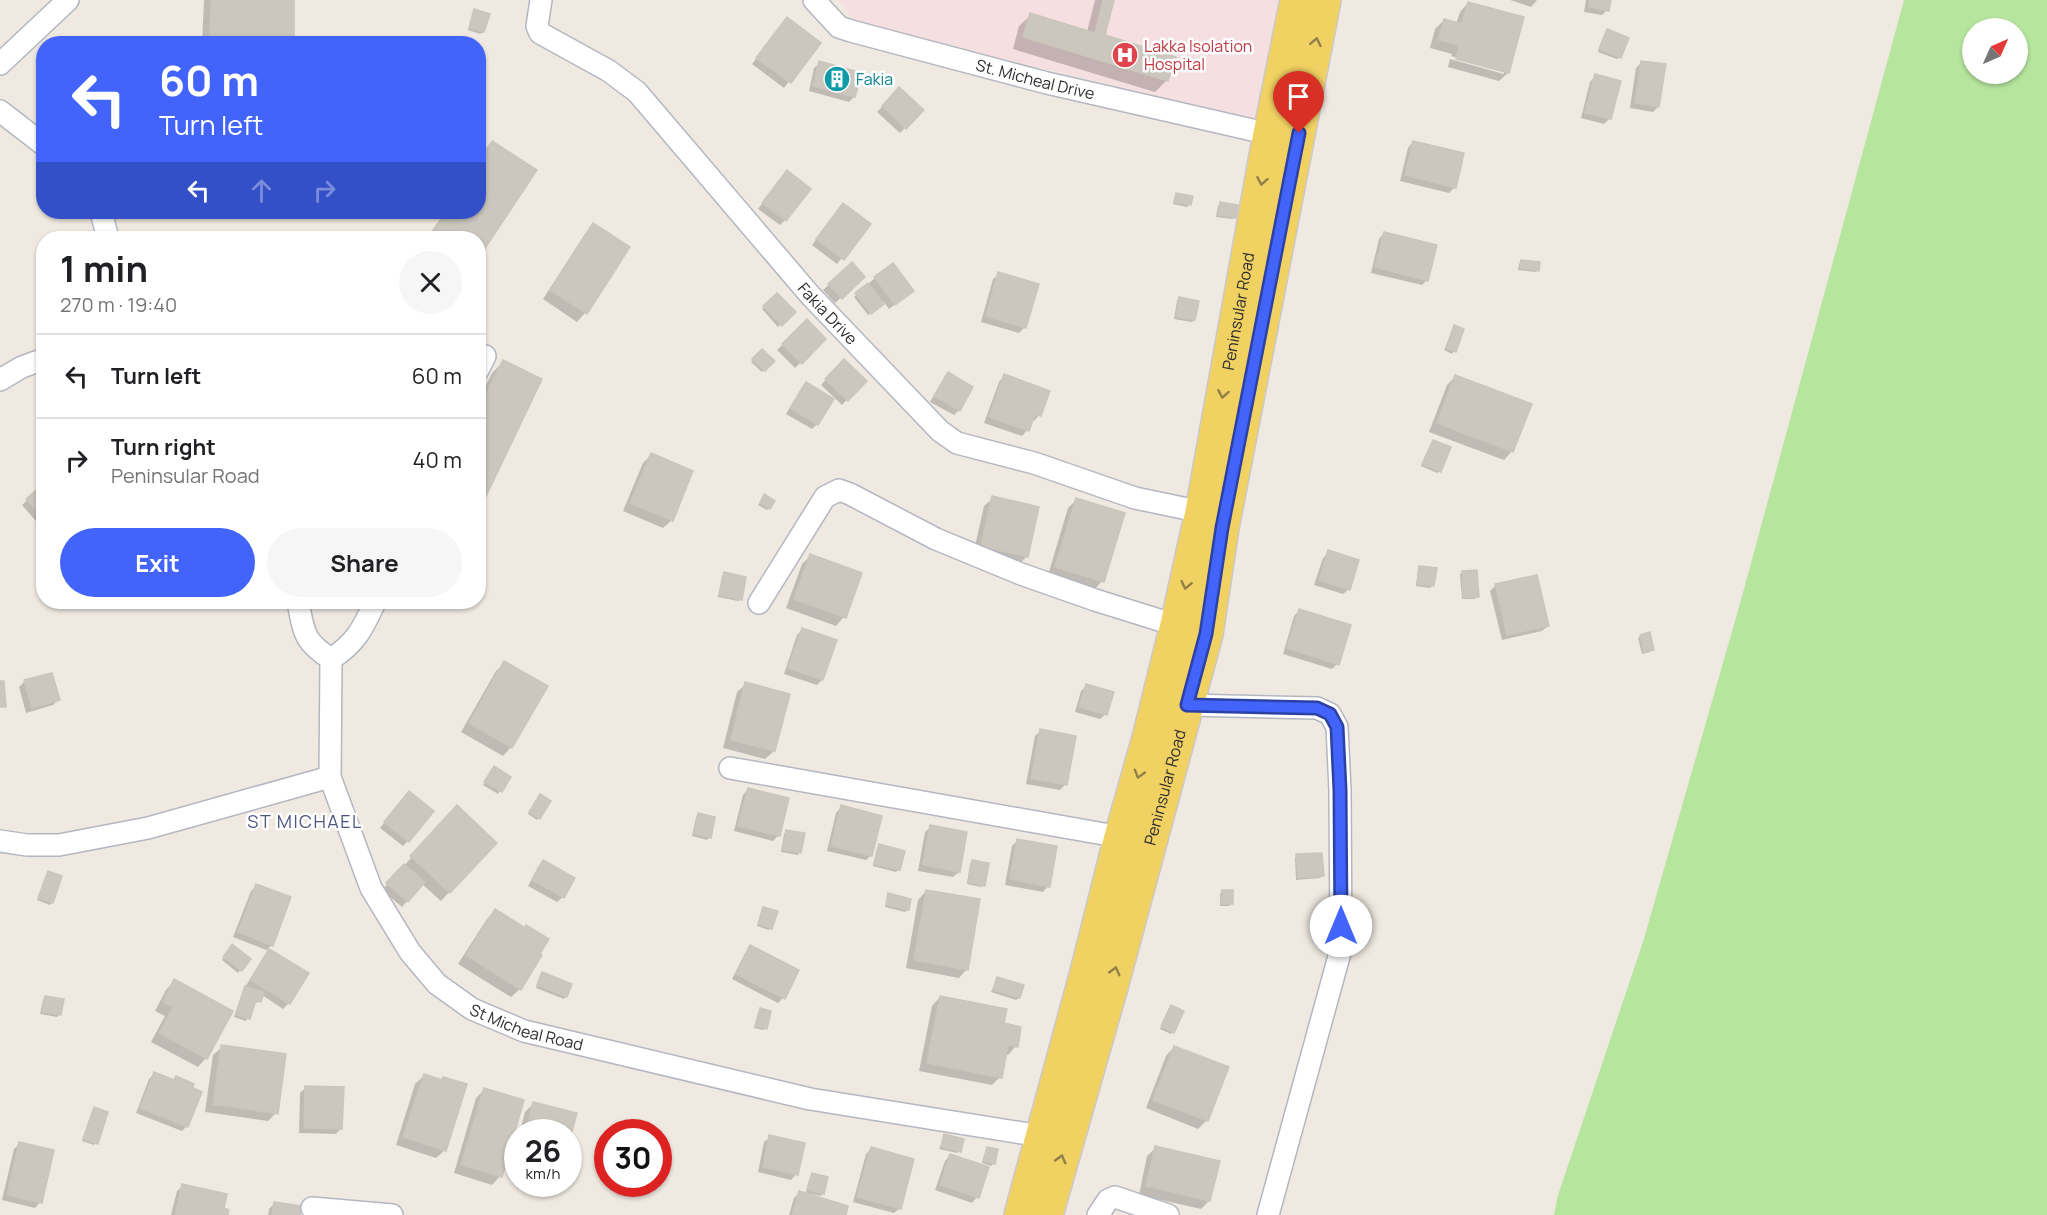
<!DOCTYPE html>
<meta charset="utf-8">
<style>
:root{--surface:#fff;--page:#f6f6f6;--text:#202124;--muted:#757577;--line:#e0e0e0;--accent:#4264fb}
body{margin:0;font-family:Manrope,sans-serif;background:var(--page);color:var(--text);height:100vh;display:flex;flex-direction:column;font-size:22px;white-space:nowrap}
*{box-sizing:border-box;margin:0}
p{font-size:20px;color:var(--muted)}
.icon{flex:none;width:33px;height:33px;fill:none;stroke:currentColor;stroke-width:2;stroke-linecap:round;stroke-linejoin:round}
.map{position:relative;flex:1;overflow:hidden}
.sheet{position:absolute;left:36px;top:231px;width:450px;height:378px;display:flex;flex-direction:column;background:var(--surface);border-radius:24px;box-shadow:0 2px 4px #0004}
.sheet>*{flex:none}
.top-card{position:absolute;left:36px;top:36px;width:450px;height:183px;border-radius:24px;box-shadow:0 2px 4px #0004;background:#4264fb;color:#fff;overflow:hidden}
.needle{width:39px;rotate:45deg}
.controls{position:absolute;left:1962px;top:18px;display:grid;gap:12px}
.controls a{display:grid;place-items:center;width:66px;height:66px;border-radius:50%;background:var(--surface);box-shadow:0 2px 4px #0004;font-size:30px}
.speed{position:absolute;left:504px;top:1119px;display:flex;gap:12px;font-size:30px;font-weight:700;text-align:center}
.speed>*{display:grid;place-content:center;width:78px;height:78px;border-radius:50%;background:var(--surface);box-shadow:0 2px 4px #0004;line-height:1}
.speed small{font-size:15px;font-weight:400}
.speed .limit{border:9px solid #d22;background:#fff;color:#111}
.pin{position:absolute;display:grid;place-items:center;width:51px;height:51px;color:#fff;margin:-62px -26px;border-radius:50% 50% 50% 0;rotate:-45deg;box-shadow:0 0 6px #0007}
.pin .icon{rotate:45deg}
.me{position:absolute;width:66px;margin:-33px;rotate:0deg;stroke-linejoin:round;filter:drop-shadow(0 0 4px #0008)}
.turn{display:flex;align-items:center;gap:21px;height:126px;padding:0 24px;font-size:27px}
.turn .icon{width:78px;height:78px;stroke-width:2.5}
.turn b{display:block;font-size:42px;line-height:51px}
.lanes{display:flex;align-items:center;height:57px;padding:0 24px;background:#0003;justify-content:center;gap:30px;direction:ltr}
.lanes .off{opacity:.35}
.round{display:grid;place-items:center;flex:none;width:63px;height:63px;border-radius:32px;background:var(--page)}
.overview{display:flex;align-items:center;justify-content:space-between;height:102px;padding:0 24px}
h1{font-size:36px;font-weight:700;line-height:45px}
.primary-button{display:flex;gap:12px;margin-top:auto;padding:12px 24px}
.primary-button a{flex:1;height:69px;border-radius:36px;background:var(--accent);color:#fff;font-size:24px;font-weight:700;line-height:69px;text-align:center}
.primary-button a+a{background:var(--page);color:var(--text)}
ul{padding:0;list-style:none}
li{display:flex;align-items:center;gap:18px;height:84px;padding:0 24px;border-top:2px solid var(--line)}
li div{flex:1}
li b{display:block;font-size:22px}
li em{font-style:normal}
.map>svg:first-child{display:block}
.medical{fill:#f5dfe0}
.green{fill:#b6e59e;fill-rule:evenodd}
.shadow{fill:#0003}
.building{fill:#cbc7bf;stroke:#cbc5ba;stroke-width:1.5}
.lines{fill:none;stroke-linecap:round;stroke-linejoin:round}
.street-casing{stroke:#b4b7c1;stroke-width:24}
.primary-casing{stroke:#c9c9c9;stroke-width:36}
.street{stroke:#fff;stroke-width:21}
.primary{stroke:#f2d163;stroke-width:33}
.oneway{stroke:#908048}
.route-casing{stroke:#2b41a3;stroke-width:15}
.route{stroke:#4264fb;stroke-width:10}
.labels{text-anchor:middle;stroke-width:5;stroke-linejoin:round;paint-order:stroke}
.health-label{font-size:16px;fill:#be3a42;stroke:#fff;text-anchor:start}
.culture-label{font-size:16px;fill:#0d838f;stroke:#fff;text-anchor:start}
.street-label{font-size:16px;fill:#2e2e2e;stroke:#fff}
.neighbourhood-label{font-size:18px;letter-spacing:1.5px;fill:#4d5680;stroke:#fff}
</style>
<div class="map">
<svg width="2047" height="1215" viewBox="0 0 2047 1215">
<rect width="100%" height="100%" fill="#efe9e1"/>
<path class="medical" d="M839,0H1282L1255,119L857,24Z"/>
<path class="green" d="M1904,0H2047V1215H1554L1558,1195L1643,942L1741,600ZM1972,28H2018V74H1972Z"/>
<path class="shadow" d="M204,0H293V44H202Z
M1095,0H1112L1103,37L1167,80L1155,92L1013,49L1019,26L1031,15L1087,32Z
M1510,0H1537L1531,7Z
M1586,0H1609L1607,10L1602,15L1584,12Z
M1468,3L1508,73L1499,81L1448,67L1450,59L1504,74V71L1451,56L1452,54L1430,48L1435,29L1444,20L1456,24L1460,12Z
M475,11L483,32L480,34L468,30Z
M782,25L819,43L784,88L752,64Z
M1605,33L1620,57L1617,59L1598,52Z
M820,63L854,97L849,102L809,91L814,68Z
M1641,63L1658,107L1653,112L1630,108L1636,68Z
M1595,76L1610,118L1604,124L1581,118L1590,82Z
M900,89L922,110L900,133L877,112Z
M1413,142L1455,187L1449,193L1400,181L1408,148Z
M492,143L478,238H427L445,212H478V159Z
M782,178L785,220L780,225L758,209Z
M1177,194L1190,204L1187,207L1173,204Z
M1220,203L1235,217L1233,219L1216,217L1218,206Z
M838,210L869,224L837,264L812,245Z
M593,225L628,247L585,313L577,322L543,299L585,234Z
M1384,233L1427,280L1422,285L1371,273L1379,239Z
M1521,261L1538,270L1536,272L1518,270L1519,264Z
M852,264L863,277L835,303L823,290Z
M999,274L1025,327L1019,333L981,322L993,279Z
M875,278L906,296L889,309L884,302L868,315L854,297Z
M777,295L793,312L778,327L762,309Z
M1179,299L1194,320L1192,322L1174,319L1177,301Z
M807,321L824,339L795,368L777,350Z
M1454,327V351L1452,354L1444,350Z
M762,351L773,361L762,372L751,362Z
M844,361L865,381L842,405L821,385Z
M503,362L478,509V402L492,373Z
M948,374L959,410L954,415L930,402L943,380Z
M1004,376L1039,415L1034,421L1031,420L1027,430L1022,436L984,423L999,382Z
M1455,377L1512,451L1504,460L1429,432L1447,385Z
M807,384L817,424L812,429L786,414L801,389Z
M1433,441L1440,471L1437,473L1421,466Z
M651,455L672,520L663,528L623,511L643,463Z
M44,485V527L42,528L22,505Z
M993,498L1027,556L1018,565L973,555L984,506Z
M762,499L769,508L767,510L758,505Z
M1077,499L1102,581L1094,590L1048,575L1068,508Z
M1329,552L1349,589L1343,594L1314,585L1323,558Z
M811,555L860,574L844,617L836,626L786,608L802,564Z
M1420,567L1433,585L1430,588L1416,586L1418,570Z
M1463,572L1477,597L1475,599H1462L1460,574Z
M724,574L741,599L738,601L718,597L722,576Z
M1496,585L1548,626L1542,631L1502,640L1490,591Z
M1299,611L1337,664L1332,669L1283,654L1294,616Z
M802,630L822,680L817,685L784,674L797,635Z
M1641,636L1652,649L1650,652L1642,654L1638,638Z
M505,663L511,747L503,756L461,732L496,671Z
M25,681L58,700L53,705L26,713L19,687Z
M746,684L774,751L765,759L723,748L737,692Z
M1086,686L1106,714L1100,719L1075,712L1081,691Z
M1040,731L1074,737L1065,785L1060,790L1026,784L1035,736Z
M492,771L509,777L498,794L483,785Z
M748,789L787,799L778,836L773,841L734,831L743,795Z
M540,796L539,818L537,820L528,814Z
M404,798L408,841L403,846L380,828Z
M841,807L871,855L866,860L827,851L836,813Z
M699,815L710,837L707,840L692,836L696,817Z
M449,816L495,843L441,901L422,884L402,907L382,890Z
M931,827L959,872L953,877L918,871L925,832Z
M787,831L800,852L798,855L781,852L784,834Z
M1018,840L1048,886L1043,892L1005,885L1012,846Z
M879,846L899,869L896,872L873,866L877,848Z
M1297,856L1323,876L1320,878L1296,880L1295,858Z
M972,861L984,885L981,887L967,884L970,864Z
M544,862L563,897L557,902L528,886L538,867Z
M48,873L52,902L50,905L37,900Z
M256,886L272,945L267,949L307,974L289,1003L283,1009L262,995L257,1003L254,1002L246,1021L234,1017L243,990L269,951L233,937L251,891Z
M926,891L967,969L959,978L906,968L918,900Z
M1222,891L1231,904L1229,906H1220V894Z
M889,895L908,910L905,912L885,907Z
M764,908L771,928L769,930L757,926Z
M495,911L520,989L511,997L458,964L487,919Z
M751,947L783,998L778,1003L732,979L745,953Z
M230,948L249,959L238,973L222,960Z
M540,976L566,996L564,999L536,988Z
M997,979L1019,998L1016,1000L991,992Z
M174,981L206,1058L198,1067L151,1042L165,1016L155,1011L166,990Z
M45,997L62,1001L59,1015L57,1017L40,1014L43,1000Z
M940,997L1003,1025L1016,1046L1008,1055L1005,1054L1000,1077L992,1085L919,1071L932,1006Z
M1171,1007L1173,1032L1171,1034L1160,1029Z
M760,1010L766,1028L763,1030L754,1028Z
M222,1047L276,1113L268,1121L205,1112L213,1055Z
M1174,1047L1207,1120L1198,1129L1146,1108L1166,1056Z
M154,1074L187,1126L182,1131L136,1113L149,1079Z
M424,1076L445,1150L436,1158L396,1145L415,1084Z
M306,1087L341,1128L336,1134L299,1133L300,1093Z
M485,1089L500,1176L492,1185L454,1173L476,1098Z
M534,1103L575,1114L568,1132H520L525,1112Z
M94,1109L96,1143L94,1145L82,1141Z
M945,1136L959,1151L957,1153L939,1149Z
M770,1137L796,1174L791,1180L758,1172L764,1142Z
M20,1143L40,1202L35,1208L2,1200L14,1149Z
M518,1143V1179L509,1177Z
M988,1148L994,1163L991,1166L982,1163Z
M1156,1148L1209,1201L1201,1209L1139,1195L1147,1156Z
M871,1149L900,1208L894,1213L853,1202L866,1154Z
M950,1155L977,1197L972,1203L935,1190L945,1161Z
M812,1175L823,1193L821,1196L807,1193V1195L844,1215H789L794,1198L799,1193L805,1195L810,1177Z
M536,1184H554L551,1187Z
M183,1186L222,1209L226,1215H171L177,1191Z
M274,1204L298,1215H268L269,1209Z"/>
<path class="building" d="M211,0H294V44H210Z
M1103,0H1114L1105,35L1176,57L1168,81L1023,37L1030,13L1095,33Z
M1590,0H1611L1609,11L1589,7Z
M1468,2L1524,17L1509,73L1456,59L1459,45L1438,40L1444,19L1462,24Z
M474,9L490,14L484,32L469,28Z
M787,17L821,43L791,83L756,58Z
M1607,29L1629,38L1621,58L1599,49Z
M819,61L862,73L855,97L813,86Z
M1641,61L1666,64L1659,107L1635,103Z
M1595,74L1621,81L1611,119L1585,113Z
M899,87L924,110L906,129L882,106Z
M492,141L537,170L478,259V238H444L434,231L446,212H478V162Z
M1413,141L1464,153L1456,188L1405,175Z
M787,170L811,189L786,221L762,203Z
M1176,193L1193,196L1191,205L1174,202Z
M1220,202L1238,205L1236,218L1218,215Z
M843,203L871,224L844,260L816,239Z
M593,223L630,247L587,314L550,290Z
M1384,232L1437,245L1428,281L1375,267Z
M1521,260L1540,262L1539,271L1520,268Z
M852,262L865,277L842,299L828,284Z
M893,263L914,291L895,305L874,277Z
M998,272L1039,284L1026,328L986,316Z
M868,283L884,304L871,314L855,293Z
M777,293L796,312L782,326L763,306Z
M1179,297L1199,301L1195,320L1176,317Z
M807,319L826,339L802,364L782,344Z
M1454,325L1464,329L1456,352L1446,348Z
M762,349L775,361L765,371L752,359Z
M844,359L867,381L848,401L825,379Z
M503,360L542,379L478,513V411Z
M948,372L973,387L960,411L934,396Z
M1004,374L1050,391L1041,416L1035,414L1029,431L989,417Z
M1455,375L1532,404L1513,452L1437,423Z
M806,382L834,399L818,425L790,408Z
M1433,440L1451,447L1441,472L1422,464Z
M651,453L693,471L673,521L630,503Z
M44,483V519L26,499Z
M764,494L775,501L770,509L760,503Z
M992,496L1039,507L1028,557L981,546Z
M1076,498L1125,513L1104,582L1055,567Z
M1328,550L1359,560L1350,590L1319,580Z
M810,554L862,573L846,618L794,599Z
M1419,566L1437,568L1434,586L1417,584Z
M1477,570L1479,597L1463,598L1462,571Z
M724,572L746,577L742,600L719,595Z
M1537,575L1549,626L1507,635L1495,584Z
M1299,609L1351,625L1339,665L1287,648Z
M802,628L837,640L823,680L788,668Z
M1650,632L1654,650L1644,652L1640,635Z
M504,661L548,686L512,748L469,723Z
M52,673L60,700L32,708L24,680Z
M0,681H4L6,707H0Z
M745,682L790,694L775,751L731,740Z
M1086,684L1114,692L1107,715L1079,707Z
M1040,729L1076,736L1067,785L1031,779Z
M494,766L511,777L502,792L484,782Z
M748,788L789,798L780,836L738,826Z
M409,791L434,811L409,842L384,822Z
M540,794L551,801L540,819L529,812Z
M457,805L497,843L450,893L410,856Z
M841,805L882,816L872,856L831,846Z
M698,813L715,817L711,838L694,834Z
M930,825L967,832L960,872L923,865Z
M786,830L805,833L801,853L782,850Z
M1017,839L1057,846L1050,887L1010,879Z
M879,844L905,851L900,870L874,864Z
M1322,853L1324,876L1298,878L1296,854Z
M543,860L575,878L564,898L532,880Z
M972,860L989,863L985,886L968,882Z
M404,864L425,882L408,902L386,883Z
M48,871L62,876L53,903L38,898Z
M256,884L291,897L273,946L238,932Z
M926,890L980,899L968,970L914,960Z
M1222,890H1233V904H1221Z
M888,893L911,899L909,910L886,905Z
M763,907L778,911L772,929L758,924Z
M495,909L525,928L526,925L549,939L540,954L542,955L521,990L466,955Z
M232,944L251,959L242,971L223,957Z
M750,945L799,970L785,999L736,974Z
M269,949L309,973L290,1004L250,980Z
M542,972L572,984L567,997L537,985Z
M997,977L1024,985L1020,998L993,990Z
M174,979L233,1011L207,1059L159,1033L173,1007L163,1002Z
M245,986L264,992L261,1002L256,1000L250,1019L236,1015Z
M45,996L64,999L61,1015L42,1012Z
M940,996L1007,1009L1004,1023L1021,1027L1018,1047L1008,1045L1002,1078L927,1063Z
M1171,1005L1184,1011L1174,1033L1161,1026Z
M760,1008L771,1011L767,1029L755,1026Z
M221,1045L286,1054L278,1114L213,1104Z
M1174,1046L1229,1067L1208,1121L1153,1100Z
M154,1072L174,1080L176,1076L194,1084L193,1088L202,1092L188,1127L140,1108Z
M424,1074L442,1080L443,1077L467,1084L446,1151L403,1137Z
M305,1086L344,1087L342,1129L304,1128Z
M484,1088L524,1100L502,1177L461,1165Z
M533,1102L577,1113L568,1146V1132H526Z
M94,1107L108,1112L98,1144L83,1139Z
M944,1134L964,1139L961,1152L941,1147Z
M769,1135L805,1143L798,1175L763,1167Z
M19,1142L54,1150L42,1203L7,1195Z
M1155,1146L1220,1161L1210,1201L1146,1186Z
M871,1147L914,1159L901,1209L857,1197Z
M987,1147L998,1149L995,1164L983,1161Z
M950,1154L989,1167L979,1198L940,1185Z
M812,1173L828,1177L824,1194L807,1190Z
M182,1184L227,1194L224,1208L229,1210L228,1215H175Z
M799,1191L848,1206L846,1215H792Z
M274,1202L301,1206L300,1215H272Z"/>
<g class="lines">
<defs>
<g id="street">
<path id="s1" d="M541,0L537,26L540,33L609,71L637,92L810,295L940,431L957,443L1034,463L1135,498L1202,512"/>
<path id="s2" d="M814,0L839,27L851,31L1047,83L1270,134"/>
<path d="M0,64L68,0"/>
<path d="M0,111L44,145"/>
<path d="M101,212L108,238"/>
<path d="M478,370L485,356"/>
<path d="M0,380L22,367L44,359"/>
<path d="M298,602C304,632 303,641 331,659"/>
<path d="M759,603L825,497L839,490L850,494L936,539L1021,574L1095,600L1188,629"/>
<path id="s3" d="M331,659L330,777L371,888L410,952L437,984L472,1009L524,1031L810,1099L1041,1136"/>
<path d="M331,659C356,643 363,628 375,602"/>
<path d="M1187,705L1317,708L1330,714L1337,727L1340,790L1341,949L1268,1215"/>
<path d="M730,768L1121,837"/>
<path d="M0,841L27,845H59L148,828L330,777"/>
<path d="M312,1208L392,1215"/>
<path d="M1098,1215L1108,1200L1115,1197L1168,1215"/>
</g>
<g id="primary">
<path id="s4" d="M1021,1215L1087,972L1121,837L1149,738L1177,625L1202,512L1270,134L1297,0"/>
<path id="s5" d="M1046,1215L1111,987L1206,634L1222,528L1324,0"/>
</g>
</defs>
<use href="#street" class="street-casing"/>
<use href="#primary" class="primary-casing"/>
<use href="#street" class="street"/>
<use href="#primary" class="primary"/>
</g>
<defs><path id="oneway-chevron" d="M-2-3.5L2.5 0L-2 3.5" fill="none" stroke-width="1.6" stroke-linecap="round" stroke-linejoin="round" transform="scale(1.5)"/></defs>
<g class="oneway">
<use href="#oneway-chevron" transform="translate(1316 42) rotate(-79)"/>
<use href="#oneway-chevron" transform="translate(1262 181) rotate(100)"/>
<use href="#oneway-chevron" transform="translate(1223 394) rotate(100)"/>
<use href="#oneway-chevron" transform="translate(1186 585) rotate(102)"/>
<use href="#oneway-chevron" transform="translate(1139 774) rotate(106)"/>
<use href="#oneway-chevron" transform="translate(1115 971) rotate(-75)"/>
<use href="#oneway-chevron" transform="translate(1061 1159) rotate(-75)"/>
</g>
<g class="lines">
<defs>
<path id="route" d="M1299,133L1222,528L1206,634L1187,705L1317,708L1330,714L1337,727L1340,790L1341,926"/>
</defs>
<use href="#route" class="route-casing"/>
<use href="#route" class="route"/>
</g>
<defs>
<symbol id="hospital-disc" viewBox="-11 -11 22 22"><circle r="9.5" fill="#e0444e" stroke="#fff"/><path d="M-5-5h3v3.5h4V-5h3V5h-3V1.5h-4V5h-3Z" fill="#fff"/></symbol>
<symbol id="building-disc" viewBox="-11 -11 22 22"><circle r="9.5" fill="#0f9aa8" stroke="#fff"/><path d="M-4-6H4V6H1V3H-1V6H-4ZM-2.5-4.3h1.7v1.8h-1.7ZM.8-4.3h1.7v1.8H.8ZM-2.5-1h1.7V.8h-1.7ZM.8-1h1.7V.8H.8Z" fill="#fff"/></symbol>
</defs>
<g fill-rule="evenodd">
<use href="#hospital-disc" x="1110" y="40" width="30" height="30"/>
<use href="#building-disc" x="822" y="64" width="30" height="30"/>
</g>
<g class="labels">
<g class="health-label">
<text x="1144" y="52">Lakka Isolation<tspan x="1144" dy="18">Hospital</tspan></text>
</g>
<g class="culture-label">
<text x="856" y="85">Fakia</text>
</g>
<g class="street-label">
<text dy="6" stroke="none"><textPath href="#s2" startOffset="240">St. Micheal Drive</textPath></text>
<text dy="6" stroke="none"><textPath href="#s1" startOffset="440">Fakia Drive</textPath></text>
<text dy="6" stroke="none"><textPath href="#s4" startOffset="930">Peninsular Road</textPath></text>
<text dy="6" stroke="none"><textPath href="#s5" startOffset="444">Peninsular Road</textPath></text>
<text dy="6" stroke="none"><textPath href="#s3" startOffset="454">St Micheal Road</textPath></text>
</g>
<g class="neighbourhood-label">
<text x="305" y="828">ST MICHAEL</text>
</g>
</g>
</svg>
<div class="controls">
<a><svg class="needle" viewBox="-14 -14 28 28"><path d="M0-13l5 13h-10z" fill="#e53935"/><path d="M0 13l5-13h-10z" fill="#757577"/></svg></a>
</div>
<div class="speed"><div>26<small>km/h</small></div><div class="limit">30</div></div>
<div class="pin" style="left:1299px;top:133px;background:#d93025"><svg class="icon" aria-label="arrive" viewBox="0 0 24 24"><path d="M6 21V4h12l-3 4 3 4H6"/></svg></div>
<svg class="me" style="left:1341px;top:926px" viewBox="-20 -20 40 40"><circle r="19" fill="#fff"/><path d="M0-13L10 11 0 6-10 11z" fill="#4264fb"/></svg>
<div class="top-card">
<div class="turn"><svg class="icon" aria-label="left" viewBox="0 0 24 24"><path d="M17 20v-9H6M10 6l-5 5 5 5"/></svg><div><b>60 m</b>Turn left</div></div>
<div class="lanes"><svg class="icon" aria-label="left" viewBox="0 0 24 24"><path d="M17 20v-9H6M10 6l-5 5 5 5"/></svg><svg class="icon off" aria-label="ahead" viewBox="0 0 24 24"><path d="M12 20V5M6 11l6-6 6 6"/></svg><svg class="icon off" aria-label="right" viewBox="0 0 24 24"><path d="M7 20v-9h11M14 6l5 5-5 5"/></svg></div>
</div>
<section class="sheet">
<div class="overview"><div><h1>1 min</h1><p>270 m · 19:40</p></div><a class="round"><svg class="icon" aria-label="close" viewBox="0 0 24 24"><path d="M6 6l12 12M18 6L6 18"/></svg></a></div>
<ul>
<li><svg class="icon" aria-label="left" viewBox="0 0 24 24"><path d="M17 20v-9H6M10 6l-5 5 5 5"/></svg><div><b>Turn left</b></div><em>60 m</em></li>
<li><svg class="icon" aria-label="right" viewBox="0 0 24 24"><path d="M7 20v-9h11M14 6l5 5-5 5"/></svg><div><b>Turn right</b><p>Peninsular Road</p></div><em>40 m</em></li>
</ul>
<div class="primary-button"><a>Exit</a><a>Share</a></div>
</section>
</div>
